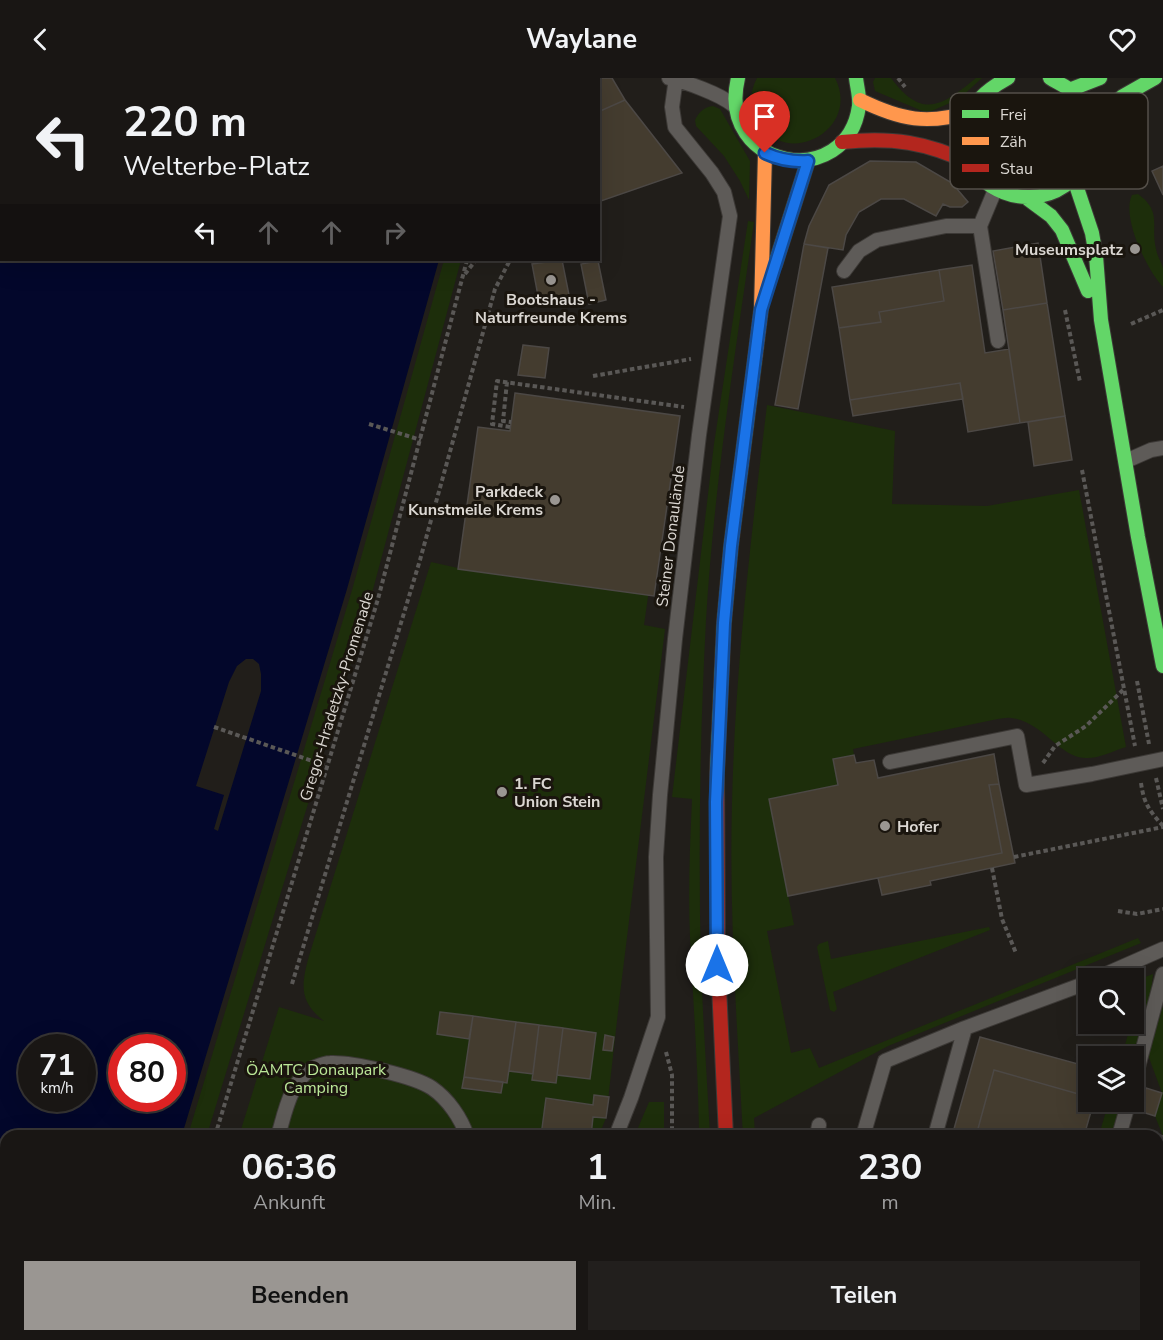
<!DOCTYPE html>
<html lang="de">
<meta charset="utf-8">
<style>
:root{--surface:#191614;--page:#221f1d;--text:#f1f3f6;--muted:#9f9fa0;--line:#373534;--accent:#9a9692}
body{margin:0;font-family:"Nunito Sans",sans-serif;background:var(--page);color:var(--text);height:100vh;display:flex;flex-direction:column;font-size:22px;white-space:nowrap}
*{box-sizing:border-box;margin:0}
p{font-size:20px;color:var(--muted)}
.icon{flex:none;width:33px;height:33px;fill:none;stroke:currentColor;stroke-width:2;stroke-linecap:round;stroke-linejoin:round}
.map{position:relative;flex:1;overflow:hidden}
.drawer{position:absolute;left:0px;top:1052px;width:1164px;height:212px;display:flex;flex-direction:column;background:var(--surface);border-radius:18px 18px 0 0;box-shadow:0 6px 24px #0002,0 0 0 2px var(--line)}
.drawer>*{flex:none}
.top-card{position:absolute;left:0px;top:0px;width:600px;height:183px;box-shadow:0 6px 24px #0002,0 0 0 2px var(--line);background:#191614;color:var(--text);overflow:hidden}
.tools{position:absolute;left:1078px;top:890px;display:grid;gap:12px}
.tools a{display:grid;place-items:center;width:66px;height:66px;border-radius:0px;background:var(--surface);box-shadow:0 6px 24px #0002,0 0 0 2px var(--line);font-size:30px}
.speed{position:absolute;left:18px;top:956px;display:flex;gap:12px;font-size:30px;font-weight:700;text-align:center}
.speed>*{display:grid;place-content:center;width:78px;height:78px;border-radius:50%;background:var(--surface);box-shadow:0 6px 24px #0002,0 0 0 2px var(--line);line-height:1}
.speed small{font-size:15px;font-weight:400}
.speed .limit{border:9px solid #d22;background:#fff;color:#111}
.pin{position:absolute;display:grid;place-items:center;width:51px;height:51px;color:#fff;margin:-62px -26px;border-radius:50% 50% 50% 0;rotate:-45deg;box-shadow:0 0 6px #0007}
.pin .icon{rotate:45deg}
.me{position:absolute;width:66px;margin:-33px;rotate:0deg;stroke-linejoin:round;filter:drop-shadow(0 0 4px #0008)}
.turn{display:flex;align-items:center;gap:21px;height:126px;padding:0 24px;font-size:27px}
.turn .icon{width:78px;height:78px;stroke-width:2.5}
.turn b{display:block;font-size:42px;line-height:51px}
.lanes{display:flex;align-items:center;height:57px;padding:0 24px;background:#0003;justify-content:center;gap:30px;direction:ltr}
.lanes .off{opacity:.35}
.eta{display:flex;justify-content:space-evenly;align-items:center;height:102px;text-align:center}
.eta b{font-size:36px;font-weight:700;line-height:42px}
.button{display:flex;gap:12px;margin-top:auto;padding:12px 24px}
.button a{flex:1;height:69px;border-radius:0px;background:var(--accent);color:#111;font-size:24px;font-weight:700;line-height:69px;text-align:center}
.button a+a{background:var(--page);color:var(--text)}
header{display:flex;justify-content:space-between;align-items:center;height:78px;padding:0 24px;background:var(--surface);font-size:27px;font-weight:700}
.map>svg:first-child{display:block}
.green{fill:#1d2e0b}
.water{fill:#03072b;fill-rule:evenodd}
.pier{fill:#211e1a}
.building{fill:#443c2f;stroke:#4c4845;stroke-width:1.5}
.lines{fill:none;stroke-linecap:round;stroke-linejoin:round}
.lane-casing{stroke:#3c3936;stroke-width:16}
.fast-casing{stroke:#3c3936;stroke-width:16}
.slow-casing{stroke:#3c3936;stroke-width:16}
.jam-casing{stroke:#3c3936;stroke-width:16}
.path{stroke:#5a5856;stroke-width:4;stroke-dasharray:4.5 3;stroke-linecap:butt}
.lane{stroke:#5e5b58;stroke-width:14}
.fast{stroke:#63d668;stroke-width:14}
.slow{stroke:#ff974d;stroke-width:14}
.jam{stroke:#b3261e;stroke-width:14}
.rail-casing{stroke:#585653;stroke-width:7}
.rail{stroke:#1a150e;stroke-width:4.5;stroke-dasharray:14;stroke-linecap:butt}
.route-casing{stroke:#114b97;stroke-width:15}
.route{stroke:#1a73e8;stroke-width:10}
.poi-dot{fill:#9a9692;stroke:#1a150e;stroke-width:2}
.labels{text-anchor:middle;stroke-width:6;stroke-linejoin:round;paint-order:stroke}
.poi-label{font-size:16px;font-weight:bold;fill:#dbd7d2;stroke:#1a150e;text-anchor:end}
.street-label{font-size:16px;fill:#dbd7d2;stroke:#1a150e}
.park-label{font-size:16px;fill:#bbe798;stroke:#1a150e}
.key{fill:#1a150e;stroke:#544f49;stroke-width:1.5}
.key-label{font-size:16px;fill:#dbd7d2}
</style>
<header><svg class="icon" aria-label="back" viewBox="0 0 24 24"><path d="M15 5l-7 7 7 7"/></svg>Waylane<svg class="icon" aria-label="heart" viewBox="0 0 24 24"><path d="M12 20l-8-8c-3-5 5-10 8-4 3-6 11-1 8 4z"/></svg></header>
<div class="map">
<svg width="1163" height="1262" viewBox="0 0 1163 1262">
<rect width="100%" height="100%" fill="#211e1a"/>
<path class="green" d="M757,0H835C862,52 784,94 756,41C749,28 750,13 757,0Z
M875,0H891C922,42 942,28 976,0H982L959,21L927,35L875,13L873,4Z
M983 59a44 44 0 1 1 88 0a44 44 0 1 1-88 0Z
M713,28L720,31L750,83L749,122L740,103L724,78L696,48L695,42C699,34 704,29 713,28Z
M1138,116C1163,134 1150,148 1156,171C1157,178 1161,183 1163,190C1163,196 1163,203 1163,209C1147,192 1121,139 1132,117Z
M748,143L754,144C735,276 714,408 706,542C700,656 698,772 701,887C703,944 707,1001 710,1057L668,1058L699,1052C698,987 693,923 690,859C688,813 690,767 692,721L672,719L714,366Z
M444,182H461L371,519L207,1057H188L352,512Z
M515,315L674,337L644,547L665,551L620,916L606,1040L599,1057L239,1058L279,929L324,943C299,924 301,907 309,878L431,484L458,490L478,349L509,353Z
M767,327L895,353L892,426L987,428L1079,412L1126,669C1113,673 1098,681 1085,680C1060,680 1042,643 1011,640C1004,639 995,642 988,643L853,671L854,677L833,681L838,707L769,721L794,847L767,853L791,975L810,970L819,990L1138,860L1141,865L888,968L754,1040L755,1057L743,1058C737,947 729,836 732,725C735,592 751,459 767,327Z
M989,849L990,852L833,914L837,931L834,934L830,932L817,869L819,866L828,863L831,881Z
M1153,896L1151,914L1133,978H1122L1131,945H1134V936L1145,899Z
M1163,928V1219L1158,1226V1073L1163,1058L1155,1038L1162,1015L1148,977Z
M1109,1023H1121L1112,1057H1099Z
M649,1024H664V1057H635Z
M274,1257H535L533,1262H289Z"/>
<path class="water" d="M0,0H481L2,2V182H439L347,511L182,1057L6,1058V1257H119L117,1262H0ZM32,969H82V1020H32ZM122,969H172V1020H122Z"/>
<path class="pier" d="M246,581H253L259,586L261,596V613L218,753L214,751L224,717L196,708L229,604L237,588Z"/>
<path class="building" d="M566,0H612L625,22L598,34V2H566Z
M625,22L682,95L598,124V34Z
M870,83L916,84L952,105L968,124L962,129H950L943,126L936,138L904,121H881L859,134L846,157L843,172L804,166L809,148L829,107Z
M1163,88V117L1152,93Z
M1038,165L1047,225L1003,232L993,173Z
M804,166L828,170L798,331L775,327Z
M562,182L569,217L539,223L532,186Z
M598,183L606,222L589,226L581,186Z
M972,187L985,275L1009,271L1020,345L968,354L960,305L850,322L839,250L881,244L879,234L944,223L939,192Z
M939,192L944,223L879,234L881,244L839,250L832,209Z
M569,217L570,225L557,228L556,220Z
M1047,225L1065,338L1020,345L1003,232Z
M523,267L549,270L545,300L518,297Z
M960,305L963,321L853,338L850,322Z
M515,315L680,338L654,518L458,491L478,349L510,353Z
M1065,338L1072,382L1034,388L1028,344Z
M994,676L999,706L989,707L1002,775L788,818L769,721L838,707L833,681L854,677L856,685L874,682L878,700Z
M999,706L1015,785L930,803L931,807L882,817L878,800L1002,775L989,707Z
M440,934L473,938L469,961L437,956Z
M473,938L516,944L507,1005L464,999Z
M516,944L539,947L533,996L509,993Z
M539,947L563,950L556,1005L532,1002Z
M563,950L596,955L590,1001L557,997Z
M605,957L614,959L612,973L603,972Z
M980,959L1089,989V1019L994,992L976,1058H952Z
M994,992L1089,1019V1023H1094L1084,1058H976Z
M464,999L503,1004L501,1015L462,1010Z
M1146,1010L1162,1015L1155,1038L1139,1033Z
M594,1017L609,1019L606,1040L593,1039L591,1058H541L546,1020L593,1027Z
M1140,1051L1163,1058L1159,1071L1158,1058H1139Z
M173,1257H198L201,1258L200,1262H176L169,1260Z"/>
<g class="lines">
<defs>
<path id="lane" d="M669,0C686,4 720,16 733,27
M535,2L536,0
M995,112L980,148L998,263
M844,193L859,173L877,162L946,148H980
M1126,383L1151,372L1163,370
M890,684L1017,658L1026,707L1092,696L1163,681
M1097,900L1163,871
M1134,1004L1163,896
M278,1058C285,1035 290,1003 313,990C318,988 325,985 330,985C352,984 414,998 432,1010C448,1021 461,1040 467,1058
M616,1058L631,1020L658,939L656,779L660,717L675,561L699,357L730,138L724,114L712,95L675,49L672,29L676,0
M817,1058L819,1047
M863,1058L885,983L965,950L1089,904
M935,1058L965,950
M1119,1058L1129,1023
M246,1257L262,1262
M392,1257L407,1262
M506,1262L508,1257
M546,1262L547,1257
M1057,1262L1059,1257"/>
<path id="fast" d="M738,0C716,92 847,114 859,28C860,19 857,9 856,0
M1008,0C981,15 967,28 968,61C968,78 976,99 991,108C1042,140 1105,98 1087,39C1084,29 1078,18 1070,12C1064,7 1056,4 1050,0
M1069,12L1100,0
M1089,45L1123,18L1155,0
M1074,101L1092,155L1096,178L1101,242L1138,459L1163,588
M1028,121L1051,138L1062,152L1088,213
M775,187L808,83
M717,695L724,545L731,468L755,280"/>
<path id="slow" d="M860,22C901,42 927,47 971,34
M755,280L761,232L765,75"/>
<path id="jam" d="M842,64C892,59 927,64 972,86
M717,695L718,887L726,1058
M740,1257L741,1262"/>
</defs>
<use href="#lane" class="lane-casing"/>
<use href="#fast" class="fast-casing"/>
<use href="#slow" class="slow-casing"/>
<use href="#jam" class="jam-casing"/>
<path class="path" d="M898,0L905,9
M512,2V0
M465,196L476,182
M1065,232L1080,304
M1131,246L1163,232
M593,298L691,281
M507,304L503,343L511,344
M369,346L421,362
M510,349L492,346L497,303L684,329
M1082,392L1135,668
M1137,603L1149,666
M214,649L327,688
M1043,685L1055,668L1086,648L1123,612
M1156,700L1163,731
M1141,705C1144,726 1149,732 1163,748
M1014,779L1163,749
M992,790L1002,841L1016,875
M1118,833L1137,836L1163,831
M292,906L420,482L495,211L510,182
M666,974L672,997V1058
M215,1058L378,521L467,182
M691,1257L692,1262
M152,1262L153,1257"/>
<use href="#lane" class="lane"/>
<use href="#fast" class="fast"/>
<use href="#slow" class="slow"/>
<use href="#jam" class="jam"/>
<defs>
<path id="rail" d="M1158,1245L1163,1238
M1147,1262L1150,1257"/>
</defs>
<use href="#rail" class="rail-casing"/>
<use href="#rail" class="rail"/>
</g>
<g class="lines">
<defs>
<path id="route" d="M717,887L716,724L724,545L731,468L761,232L808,83C792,84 780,82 765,75"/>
</defs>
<use href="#route" class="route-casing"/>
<use href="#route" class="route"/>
</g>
<g class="poi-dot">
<circle cx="1135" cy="171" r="6"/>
<circle cx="551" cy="202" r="6"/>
<circle cx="555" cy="422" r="6"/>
<circle cx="502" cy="714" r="6"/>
<circle cx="885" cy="748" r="6"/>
</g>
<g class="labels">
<g class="poi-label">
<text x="1123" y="177">Museumsplatz</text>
<text x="551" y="227" text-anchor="middle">Bootshaus -<tspan x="551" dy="18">Naturfreunde Krems</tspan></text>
<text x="543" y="419">Parkdeck<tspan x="543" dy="18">Kunstmeile Krems</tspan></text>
<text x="514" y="711" text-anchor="start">1. FC<tspan x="514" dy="18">Union Stein</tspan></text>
<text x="897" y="754" text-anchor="start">Hofer</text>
</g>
<g class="street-label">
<text transform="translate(670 458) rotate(-83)" y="6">Steiner Donaulände</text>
<text transform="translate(336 618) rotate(-73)" y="6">Gregor-Hradetzky-Promenade</text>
</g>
<g class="park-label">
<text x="316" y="997">ÖAMTC Donaupark<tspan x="316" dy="18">Camping</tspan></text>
</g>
</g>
<rect x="950" y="15" width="198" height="96" rx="9" class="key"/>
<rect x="962" y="32" width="27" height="8" fill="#63d668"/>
<rect x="962" y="59" width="27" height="8" fill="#ff974d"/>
<rect x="962" y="86" width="27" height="8" fill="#b3261e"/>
<g class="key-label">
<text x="1000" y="42">Frei</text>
<text x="1000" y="69">Zäh</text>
<text x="1000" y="96">Stau</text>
</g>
</svg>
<div class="tools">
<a><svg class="icon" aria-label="search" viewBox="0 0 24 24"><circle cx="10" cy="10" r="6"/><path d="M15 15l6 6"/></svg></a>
<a><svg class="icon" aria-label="layers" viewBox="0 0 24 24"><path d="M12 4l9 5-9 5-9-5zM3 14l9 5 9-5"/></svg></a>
</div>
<div class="speed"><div>71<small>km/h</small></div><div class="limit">80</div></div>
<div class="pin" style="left:765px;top:75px;background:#d93025"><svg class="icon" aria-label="arrive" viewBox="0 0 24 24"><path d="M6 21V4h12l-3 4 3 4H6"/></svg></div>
<svg class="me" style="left:717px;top:887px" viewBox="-20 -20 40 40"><circle r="19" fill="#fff"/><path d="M0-13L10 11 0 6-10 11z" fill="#1a73e8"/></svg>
<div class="top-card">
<div class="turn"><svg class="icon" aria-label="left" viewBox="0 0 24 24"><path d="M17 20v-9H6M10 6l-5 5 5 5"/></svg><div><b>220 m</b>Welterbe-Platz</div></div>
<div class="lanes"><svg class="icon" aria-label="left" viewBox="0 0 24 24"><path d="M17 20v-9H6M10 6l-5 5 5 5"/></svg><svg class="icon off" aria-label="ahead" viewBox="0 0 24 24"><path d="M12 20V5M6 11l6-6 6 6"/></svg><svg class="icon off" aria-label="ahead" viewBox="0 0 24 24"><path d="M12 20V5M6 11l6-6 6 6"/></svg><svg class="icon off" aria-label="right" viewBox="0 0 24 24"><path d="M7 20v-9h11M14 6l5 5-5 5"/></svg></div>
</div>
<section class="drawer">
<div class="eta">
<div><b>06:36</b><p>Ankunft</p></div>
<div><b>1</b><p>Min.</p></div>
<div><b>230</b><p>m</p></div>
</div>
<div class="button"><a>Beenden</a><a>Teilen</a></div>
</section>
</div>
